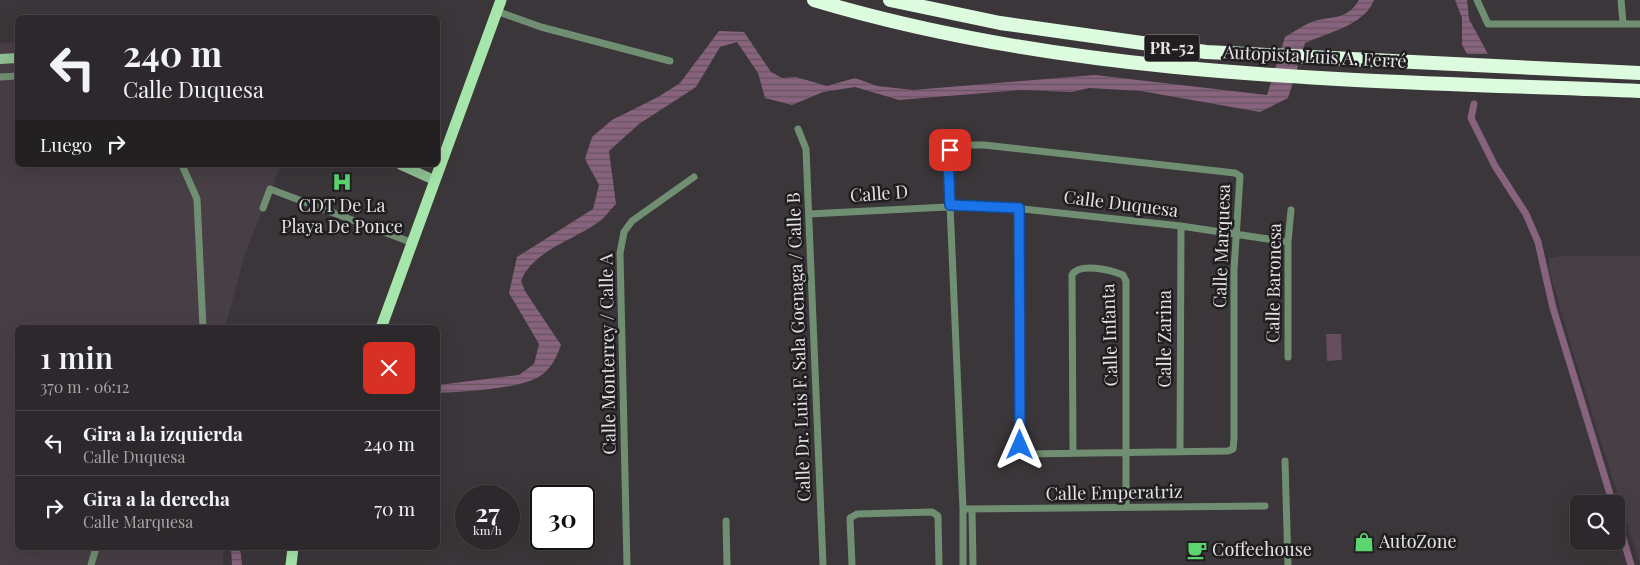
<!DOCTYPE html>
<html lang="es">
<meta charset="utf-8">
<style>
:root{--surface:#2c282b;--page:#343033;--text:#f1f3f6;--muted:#a6a6a9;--line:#484447}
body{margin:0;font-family:"Playfair Display",serif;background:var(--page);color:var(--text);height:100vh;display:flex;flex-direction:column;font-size:19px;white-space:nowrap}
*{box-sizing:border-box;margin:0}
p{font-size:16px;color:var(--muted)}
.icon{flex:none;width:28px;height:28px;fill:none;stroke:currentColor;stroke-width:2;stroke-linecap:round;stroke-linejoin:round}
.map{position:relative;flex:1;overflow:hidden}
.sheet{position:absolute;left:15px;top:325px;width:425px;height:225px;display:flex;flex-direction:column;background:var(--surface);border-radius:8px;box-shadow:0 5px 20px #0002,0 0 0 1px var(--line)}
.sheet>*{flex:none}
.top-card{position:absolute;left:15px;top:15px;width:425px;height:152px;border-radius:8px;box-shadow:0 5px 20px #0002,0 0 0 1px var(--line);background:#2c282b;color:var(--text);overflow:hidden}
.fabs{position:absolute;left:1570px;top:495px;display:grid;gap:10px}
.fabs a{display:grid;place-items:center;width:55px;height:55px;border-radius:8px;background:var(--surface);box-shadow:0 5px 20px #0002,0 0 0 1px var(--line);font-size:25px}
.speed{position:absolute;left:455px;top:485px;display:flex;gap:10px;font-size:25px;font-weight:700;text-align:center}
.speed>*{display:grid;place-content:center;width:65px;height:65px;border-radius:50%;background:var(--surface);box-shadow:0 5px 20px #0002,0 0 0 1px var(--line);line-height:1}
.speed small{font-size:12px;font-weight:400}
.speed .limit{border:2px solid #111;border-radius:8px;background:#fff;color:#111}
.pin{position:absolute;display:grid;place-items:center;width:42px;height:42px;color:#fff;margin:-21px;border-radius:10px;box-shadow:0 2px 8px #0006}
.me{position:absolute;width:55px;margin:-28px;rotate:0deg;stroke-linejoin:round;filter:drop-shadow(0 0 4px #0008)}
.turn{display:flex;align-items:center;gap:18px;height:105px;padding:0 25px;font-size:22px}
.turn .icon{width:65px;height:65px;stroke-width:2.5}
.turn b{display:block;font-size:35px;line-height:42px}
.then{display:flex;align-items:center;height:48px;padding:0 25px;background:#0003;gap:10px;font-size:19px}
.round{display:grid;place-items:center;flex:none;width:52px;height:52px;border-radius:8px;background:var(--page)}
.head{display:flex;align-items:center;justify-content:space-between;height:85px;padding:0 25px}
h1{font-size:30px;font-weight:600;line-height:38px}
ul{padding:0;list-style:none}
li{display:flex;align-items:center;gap:15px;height:65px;padding:0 25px;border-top:1px solid var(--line)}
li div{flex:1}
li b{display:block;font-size:19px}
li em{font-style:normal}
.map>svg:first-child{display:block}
.built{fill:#483e45}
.green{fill:#654e5e}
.water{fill:url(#water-rules)}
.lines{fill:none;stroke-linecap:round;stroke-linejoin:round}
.canal{stroke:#88637d;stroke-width:7}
.street{stroke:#708f72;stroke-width:7}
.secondary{stroke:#8fc092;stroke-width:10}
.primary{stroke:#a6e6ab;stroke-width:11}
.highway{stroke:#ddfbdf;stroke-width:14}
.route-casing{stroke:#114b97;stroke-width:12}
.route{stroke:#1a73e8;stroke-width:9}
.labels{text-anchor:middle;stroke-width:5;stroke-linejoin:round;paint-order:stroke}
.shield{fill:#201e20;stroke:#aaa7a9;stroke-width:1}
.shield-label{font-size:16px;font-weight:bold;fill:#e5e2e4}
.street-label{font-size:18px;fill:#e5e2e4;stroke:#201e20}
.poi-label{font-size:18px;fill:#e5e2e4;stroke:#201e20;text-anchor:start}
</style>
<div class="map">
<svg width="1640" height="565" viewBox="0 0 1640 565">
<defs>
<pattern id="water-rules" width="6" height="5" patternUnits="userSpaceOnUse" patternTransform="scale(1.25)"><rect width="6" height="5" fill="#88637d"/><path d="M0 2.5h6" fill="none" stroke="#665460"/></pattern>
</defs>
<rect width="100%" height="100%" fill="#3a3639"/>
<path class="built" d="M17,42L18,165H281L245,254L225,327L18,328V548H223V565H0V43Z
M1559,256H1640V565L1574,356L1549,270V258Z"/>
<path class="green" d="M1326,334H1341L1342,360L1327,361Z"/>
<path class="water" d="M1359,0H1374C1365,25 1327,33 1305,43L1288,98L1260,112L1141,91L1089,88L1072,92L1022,90L899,100L855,87L823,92L792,105L765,98L758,73L737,42L720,47L696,87L639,124L609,151L616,204C611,209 606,216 600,221C575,240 533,250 521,281L525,291L561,345C556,358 552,368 540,376C522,389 461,392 438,393V385L519,375L534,364L539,344L509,293L517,257L593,209L599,185L585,159L592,137L612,120L658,97L680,83L719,31L744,32L771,72L782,78L796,77L827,86L855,78L877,86L913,90L1095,75L1267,95L1285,37C1293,32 1301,27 1309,23C1331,14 1345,23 1359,0Z
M1455,0H1467L1469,19L1488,54H1467L1462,45V18Z
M231,548H240L242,565H232Z"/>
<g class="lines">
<path class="canal" d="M1474,104L1471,118L1495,166L1526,214L1538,242L1553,308L1613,504
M1616,515L1631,565"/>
<path class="street" d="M1477,0L1488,24H1640
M1621,0L1623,23
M496,11L541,27L670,61
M0,77L18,76
M798,129L806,149L823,565
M182,165L197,199L203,328
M263,208L270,189L413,243
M809,214L986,205L1181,226L1288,242
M1288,357V242L1291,210
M1180,451L1181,226
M1073,452L1072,275C1079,262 1111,270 1123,275L1126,281V507
M1285,461L1288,565
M963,509L1265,506
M972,509L973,565
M726,521L727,565
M91,565L96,548
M627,565L620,253L624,232L632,221L694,177
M852,565L850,518L857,514L932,512L938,516L939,565
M963,565V509L948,158L950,150L959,145H984L1235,173L1240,176L1234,270V439L1233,449L1228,451L1026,454L1020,445L1019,208"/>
<path class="secondary" d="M0,59L18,58
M401,165L434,180"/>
<path class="primary" d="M381,328L501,0
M291,565L293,548"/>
<path class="highway" d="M814,0C1081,80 1364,80 1640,91
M890,0L1000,23L1206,52L1640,73"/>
</g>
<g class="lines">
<defs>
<path id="route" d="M950,150L948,158L950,205L1019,208L1020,445"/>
</defs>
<use href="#route" class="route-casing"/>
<use href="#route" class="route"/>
</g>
<defs>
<symbol id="hospital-bare" viewBox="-9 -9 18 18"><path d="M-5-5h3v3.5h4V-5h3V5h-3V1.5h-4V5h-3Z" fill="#5bd56e" stroke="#201e20" stroke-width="2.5" paint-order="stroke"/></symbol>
<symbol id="shop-bare" viewBox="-9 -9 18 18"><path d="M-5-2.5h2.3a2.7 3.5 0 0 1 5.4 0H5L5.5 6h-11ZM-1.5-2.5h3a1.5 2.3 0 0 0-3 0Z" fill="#5bd56e" stroke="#201e20" stroke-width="2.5" paint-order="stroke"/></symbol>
<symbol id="cafe-bare" viewBox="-9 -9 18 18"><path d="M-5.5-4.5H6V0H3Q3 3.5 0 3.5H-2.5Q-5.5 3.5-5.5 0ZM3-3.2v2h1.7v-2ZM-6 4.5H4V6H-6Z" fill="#5bd56e" stroke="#201e20" stroke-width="2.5" paint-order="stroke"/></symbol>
</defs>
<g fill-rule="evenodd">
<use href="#hospital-bare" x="328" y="168" width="28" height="28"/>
<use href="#shop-bare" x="1350" y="528" width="28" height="28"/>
<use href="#cafe-bare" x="1183" y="536" width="28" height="28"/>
</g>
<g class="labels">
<rect class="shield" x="1144.5" y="34.5" width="55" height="27" rx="4"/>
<g class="shield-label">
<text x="1172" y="54">PR-52</text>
</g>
<g class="street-label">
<text transform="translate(1315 57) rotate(3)" y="6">Autopista Luis A. Ferré</text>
<text transform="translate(879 194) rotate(-4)" y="6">Calle D</text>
<text transform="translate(1121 204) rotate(7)" y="6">Calle Duquesa</text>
<text transform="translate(1222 246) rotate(-88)" y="6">Calle Marquesa</text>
<text transform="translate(1274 283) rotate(-89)" y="6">Calle Baronesa</text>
<text transform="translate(1110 335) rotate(-92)" y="6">Calle Infanta</text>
<text transform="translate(1165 339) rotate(-90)" y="6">Calle Zarina</text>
<text transform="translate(799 347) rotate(-92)" y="6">Calle Dr. Luis F. Sala Goenaga / Calle B</text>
<text transform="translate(608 354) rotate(-91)" y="6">Calle Monterrey / Calle A</text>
<text transform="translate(1114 493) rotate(-1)" y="6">Calle Emperatriz</text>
</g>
<g class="poi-label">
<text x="342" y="212" text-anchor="middle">CDT De La<tspan x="342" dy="21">Playa De Ponce</tspan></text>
<text x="1379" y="548">AutoZone</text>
<text x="1212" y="556">Coffeehouse</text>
</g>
</g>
</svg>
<div class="fabs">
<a><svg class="icon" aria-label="search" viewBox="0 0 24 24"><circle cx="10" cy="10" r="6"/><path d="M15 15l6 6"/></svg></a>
</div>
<div class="speed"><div>27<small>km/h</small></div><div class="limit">30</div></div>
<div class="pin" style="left:950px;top:150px;background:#d93025"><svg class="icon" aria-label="arrive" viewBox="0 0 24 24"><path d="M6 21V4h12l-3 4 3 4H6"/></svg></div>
<svg class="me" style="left:1020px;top:445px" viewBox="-20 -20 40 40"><path d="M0-17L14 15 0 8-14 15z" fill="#1a73e8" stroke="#fff" stroke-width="4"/></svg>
<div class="top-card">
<div class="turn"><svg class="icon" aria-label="left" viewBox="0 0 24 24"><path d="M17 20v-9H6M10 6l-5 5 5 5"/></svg><div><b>240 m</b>Calle Duquesa</div></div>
<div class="then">Luego<svg class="icon" aria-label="right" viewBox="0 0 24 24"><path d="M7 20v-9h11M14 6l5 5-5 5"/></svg></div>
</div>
<section class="sheet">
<div class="head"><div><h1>1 min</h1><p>370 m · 06:12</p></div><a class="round" style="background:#d93025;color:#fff"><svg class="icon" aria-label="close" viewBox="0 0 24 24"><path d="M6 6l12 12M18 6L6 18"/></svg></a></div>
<ul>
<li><svg class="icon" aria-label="left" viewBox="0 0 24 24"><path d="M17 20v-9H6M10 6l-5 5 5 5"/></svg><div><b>Gira a la izquierda</b><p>Calle Duquesa</p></div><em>240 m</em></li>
<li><svg class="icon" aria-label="right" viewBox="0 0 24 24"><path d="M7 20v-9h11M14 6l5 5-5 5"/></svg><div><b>Gira a la derecha</b><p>Calle Marquesa</p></div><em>70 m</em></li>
</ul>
</section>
</div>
